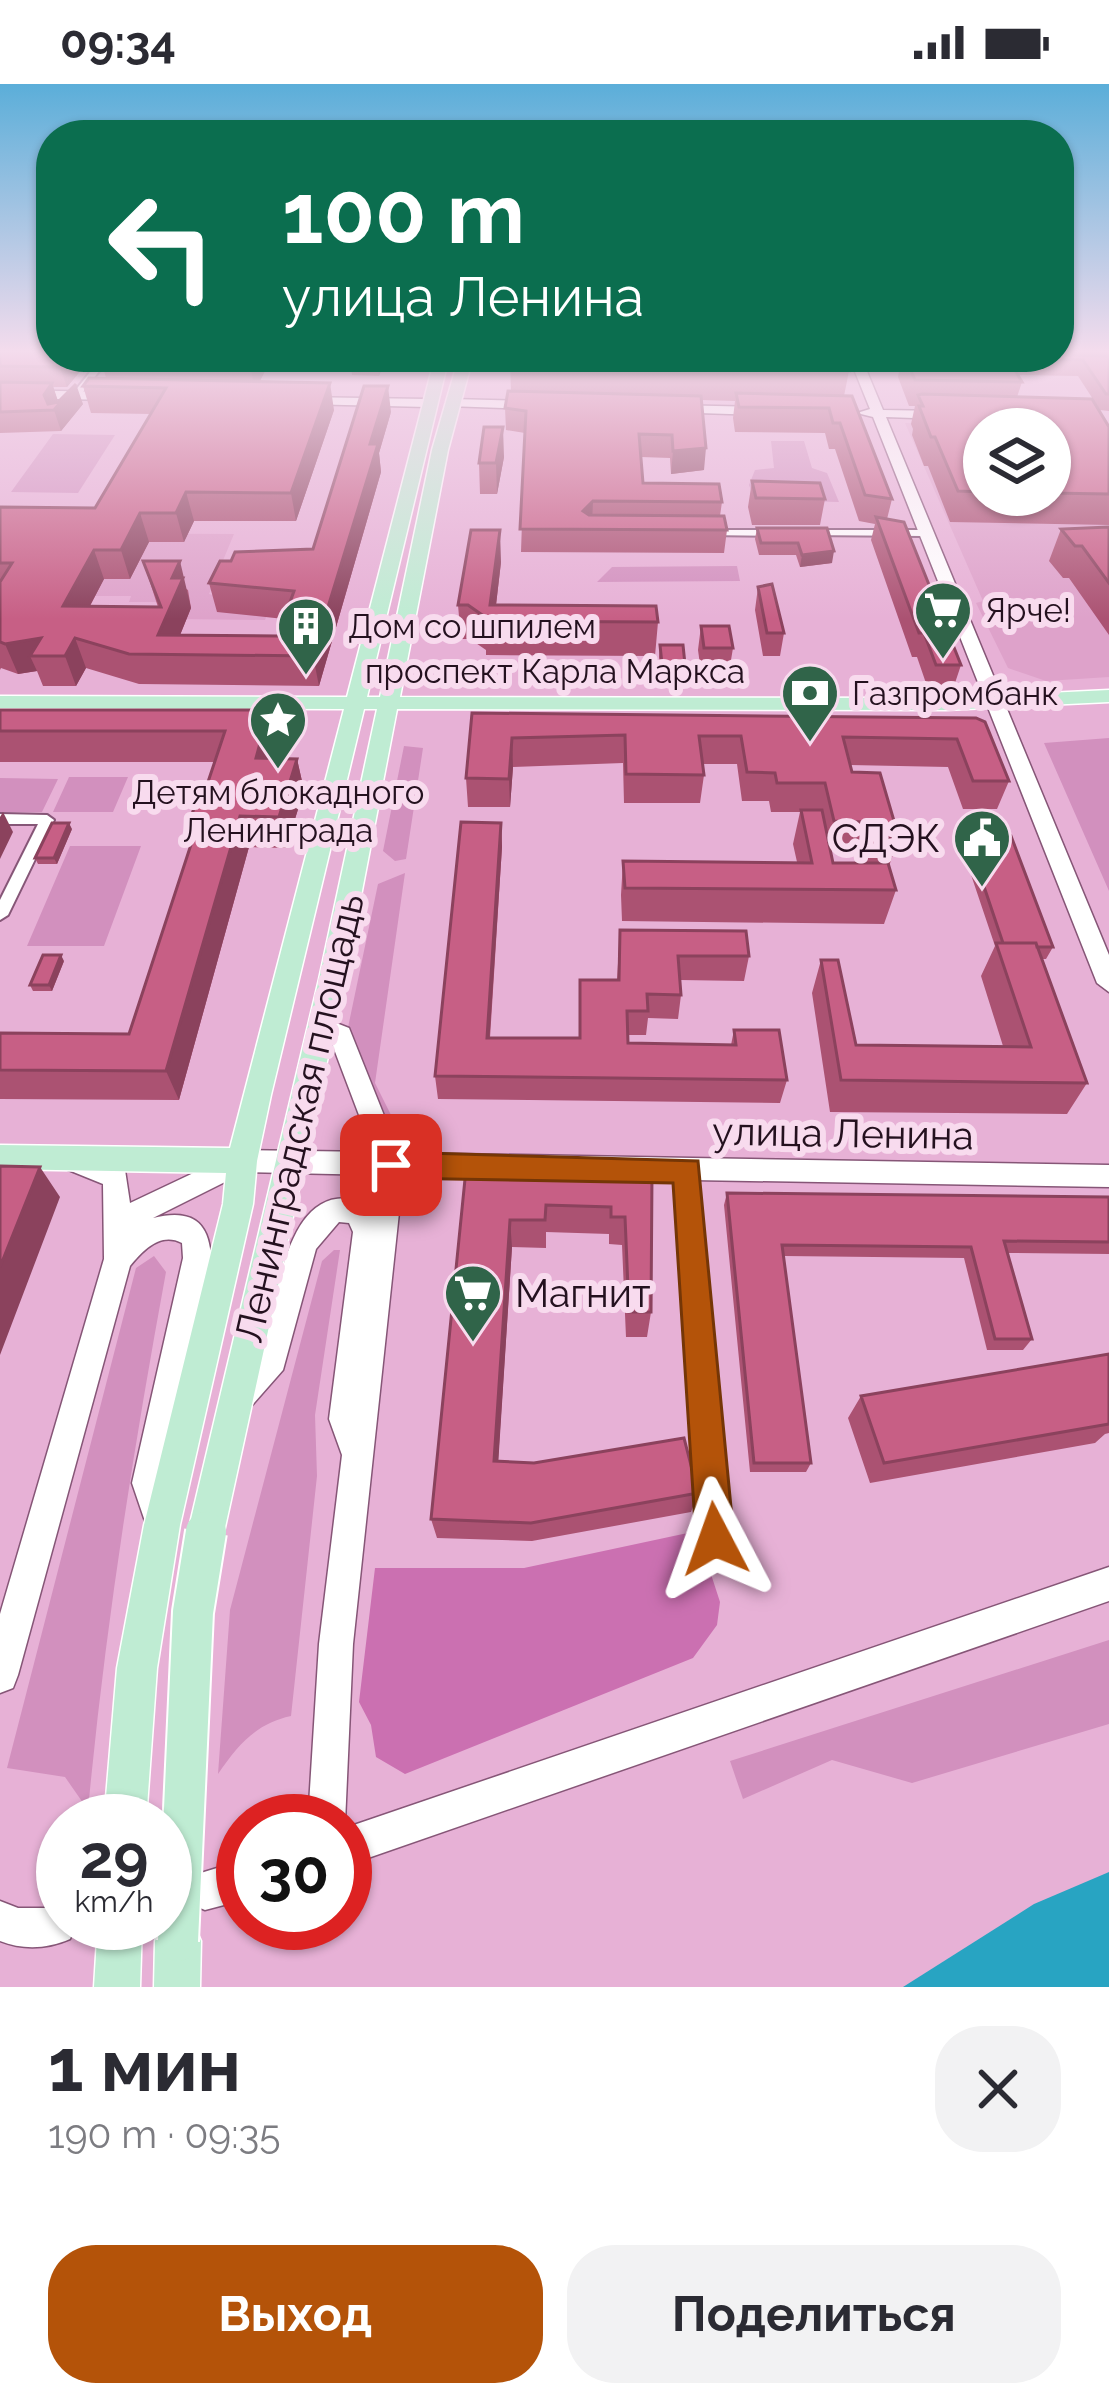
<!DOCTYPE html>
<html lang="ru">
<meta charset="utf-8">
<style>
:root{--surface:#fff;--page:#f2f2f3;--text:#2b2b33;--muted:#7c7c81;--accent:#b45309}
body{margin:0;font-family:Raleway,sans-serif;background:var(--page);color:var(--text);height:100vh;display:flex;flex-direction:column;font-size:45px;white-space:nowrap}
*{box-sizing:border-box;margin:0}
p{font-size:39px;color:var(--muted)}
.icon{flex:none;width:66px;height:66px;fill:none;stroke:currentColor;stroke-width:2;stroke-linecap:round;stroke-linejoin:round}
.map{position:relative;height:1903px;overflow:hidden}
.panel{display:flex;flex-direction:column;background:var(--surface);flex:1}
.panel>*{flex:none}
.top-card{position:absolute;left:36px;top:36px;width:1038px;height:252px;border-radius:48px;box-shadow:0 3px 9px #0004;background:#0b6e4f;color:#fff;overflow:hidden}
.buttons{position:absolute;left:963px;top:324px;display:grid;gap:24px}
.buttons a{display:grid;place-items:center;width:108px;height:108px;border-radius:50%;background:var(--surface);box-shadow:0 3px 9px #0004;font-size:60px}
.speed{position:absolute;left:36px;top:1710px;display:flex;gap:24px;font-size:60px;font-weight:700;text-align:center}
.speed>*{display:grid;place-content:center;width:156px;height:156px;border-radius:50%;background:var(--surface);box-shadow:0 3px 9px #0004;line-height:1}
.speed small{font-size:30px;font-weight:400}
.speed .limit{border:18px solid #d22;background:#fff;color:#111}
.pin{position:absolute;display:grid;place-items:center;width:102px;height:102px;color:#fff;margin:-51px;border-radius:24px;box-shadow:0 6px 18px #0006}
.me{position:absolute;width:132px;margin:-66px;rotate:356deg;stroke-linejoin:round;filter:drop-shadow(0 0 9px #0008)}
.turn{display:flex;align-items:center;gap:42px;height:252px;padding:0 48px;font-size:54px}
.turn .icon{width:156px;height:156px;stroke-width:2.5}
.turn b{display:block;font-size:84px;line-height:102px}
.round{display:grid;place-items:center;flex:none;width:126px;height:126px;border-radius:48px;background:var(--page)}
.head{display:flex;align-items:center;justify-content:space-between;height:204px;padding:0 48px}
h1{font-size:72px;font-weight:700;line-height:90px}
.button{display:flex;gap:24px;margin-top:auto;padding:24px 48px}
.button a{flex:1;height:138px;border-radius:48px;background:var(--accent);color:#fff;font-size:48px;font-weight:700;line-height:138px;text-align:center}
.button a+a{background:var(--page);color:var(--text)}
.status{display:flex;justify-content:space-between;align-items:center;height:84px;padding:0 60px;background:var(--surface);direction:ltr}
.status svg{height:33px;fill:currentColor}
.map>svg:first-child{display:block}
.built{fill:#dea2ca;fill-rule:evenodd}
.green{fill:#d290be}
.forest{fill:#cb70b1}
.water{fill:#28a4c2}
.lines{fill:none;stroke-linecap:round;stroke-linejoin:round}
.street-casing{stroke:#865677;stroke-width:4}
.secondary-casing{stroke:#865677;stroke-width:3}
.primary-casing{stroke:#fff;stroke-width:3}
.street{fill:#fff;fill-rule:evenodd}
.secondary{fill:#fff;fill-rule:evenodd}
.primary{fill:#bfecd3;fill-rule:evenodd}
.primary-bridge-casing{stroke:#fff;stroke-width:44;stroke-linecap:butt}
.primary-bridge{stroke:#bfecd3;stroke-width:40}
.wall{fill:#ab5272;fill-rule:evenodd}
.shaded-wall{fill:#8b425d}
.building{fill:#c75f85;stroke:#8b425d;stroke-width:3}
.route{fill:#b45309;stroke:#753606;stroke-width:3}
.labels{text-anchor:middle;stroke-width:12;stroke-linejoin:round;paint-order:stroke}
.far-poi-label{font-size:33px;fill:#24111f;stroke:#f8dbee;text-anchor:start}
.far-street-label{font-size:33px;fill:#24111f;stroke:#f8dbee}
.poi-label{font-size:39px;fill:#24111f;stroke:#f8dbee;text-anchor:end}
.street-label{font-size:39px;fill:#24111f;stroke:#f8dbee}
</style>
<div class="status"><b>09:34</b><svg viewBox="0 0 49 12"><path d="M0 12V9h3v3zM5 12V6h3v6zM10 12V3h3v9zM15 12V0h3v12zM26 1h20v11H26zM47 4h2v5h-2z"/></svg></div>
<div class="map">
<svg width="1109" height="1903" viewBox="0 0 1109 1903">
<rect width="100%" height="100%" fill="#e7b1d6"/>
<path class="built" d="M905,339L1109,344V593L1046,597L1008,584L976,519L983,517ZM984,345H1050V411H984Z
M0,449L234,450L209,510L269,525L265,536L179,535L189,518H129L131,512H0Z"/>
<path class="green" d="M53,350L115,351L78,409L11,408Z
M771,357H804L812,384L827,389L839,418L755,416L749,401L755,386L774,384Z
M737,482L740,497L597,498L612,483Z
M1109,654V807L1044,659Z
M404,662L423,664L406,775L395,777L383,767Z
M69,693H128L113,728H53Z
M0,694L58,695L42,728H0Z
M70,762H141L104,862H27Z
M405,789L375,999L395,1039L413,1055L439,1065V1070L411,1059L390,1040L346,953L378,800Z
M334,1166H340L315,1331L317,1392L291,1632C255,1640 238,1661 218,1690L230,1526L322,1177Z
M154,1172L166,1188C133,1367 105,1545 88,1726L65,1693L7,1684L136,1184Z
M1109,1556V1640L912,1699L832,1676L743,1715L730,1677Z"/>
<path class="forest" d="M697,1447L720,1518L717,1541L693,1574L405,1690L376,1673L371,1641L359,1618L375,1484H524Z"/>
<path class="water" d="M1109,1788V1903H903L1034,1820Z"/>
<g class="lines">
<defs>
<path id="street" d="M102,273H110L69,326H63V322Z
M983,277L1024,278L1028,280L1024,282L986,281Z
M703,446H778L783,449L778,452L707,451L702,448Z
M809,446H923L928,449L923,452L805,451V447Z
M0,730L47,731L54,736L8,831L0,836V816L38,740H0Z
M687,1078L693,1081L696,1086L726,1455L723,1463L715,1466L707,1463L704,1455L678,1086L681,1081Z"/>
<path id="secondary" d="M849,273H861L883,326L942,327L948,331L942,335L886,333L1109,871V908L1097,899L873,333L857,329L870,325Z
M0,306L119,308L125,312L119,316L0,314Z
M300,313L427,315L433,319L427,323L304,320L298,316Z
M452,315L534,317L540,321L534,325L448,322L446,319Z
M671,321L762,323L768,327L762,331L666,328V322Z
M321,933L349,944L399,1069L1109,1081V1103L403,1091L353,1560L345,1739L308,1737L319,1560L342,1371L329,1335L353,1148L349,1139L339,1138L316,1165L283,1286L247,1327L236,1331L225,1327L221,1316C229,1295 252,1284 260,1264C281,1215 284,1088 368,1119L372,1128L377,1091L245,1088L153,1134C190,1125 209,1136 211,1174L164,1399L178,1440L174,1452L162,1456L150,1452L132,1399L183,1174L182,1159C161,1148 144,1165 130,1182L18,1591L13,1604L0,1609V1530L104,1175L103,1100L66,1085L62,1077L66,1069L75,1066L125,1086L130,1119L242,1066L373,1068L331,957L313,949L309,942L313,935Z
M1109,1483V1517L345,1782V1744Z
M243,1776V1816L205,1826L191,1820L185,1806L191,1792Z
M0,1817L18,1824H63V1839L76,1841L70,1855C47,1865 23,1866 0,1857Z"/>
<path id="primary" d="M435,273H449L367,613H380L432,366L459,273H473L448,366L400,613L946,614L1109,606V618L946,626L397,625L345,895L224,1448L219,1461L206,1466L193,1461L188,1448L319,895L377,625H364L271,1011L257,1077L253,1120L180,1441L157,1584L146,1737H104L117,1584L144,1441L223,1120L226,1089L0,1085V1061L230,1064L344,625L0,624V612L347,613Z
M178,1834L194,1841L201,1857L200,1903H154L155,1857L162,1841Z
M98,1839H142L140,1903H94Z"/>
</defs>
<use href="#street" class="street-casing"/>
<use href="#secondary" class="secondary-casing"/>
<use href="#primary" class="primary-casing"/>
<use href="#street" class="street"/>
<use href="#secondary" class="secondary"/>
<use href="#primary" class="primary"/>
<defs>
<path id="primary-bridge" d="M178,1857L193,1528L206,1448"/>
</defs>
<use href="#primary-bridge" class="primary-bridge-casing"/>
<use href="#primary-bridge" class="primary-bridge"/>
</g>
<path class="wall" d="M0,268L92,273L67,303H53L58,318L83,320L61,347L0,349Z
M1059,268H1109V327L1100,326L1078,292L1017,291L1022,298L1017,313L1109,343V441L950,438L928,382H924L912,351L913,345L911,340L915,322H909L898,293L901,276L900,273H935L940,282L1001,283L1004,273H1000H1059ZM984,345H1050V411H984Z
M100,273H304L296,288L265,287L259,298L334,326L296,437H194L184,458H149L130,495H104L90,522L158,523L143,477L188,506L191,524L180,551L278,552L284,535L217,528L209,499L231,477L313,465L391,328L379,369L381,388L319,602L139,600L86,584L76,602H43L37,587L18,590L1,584L0,586V423L95,424L151,330L91,329L83,302L106,294Z
M350,273H386L379,292L352,291Z
M786,273H844L849,287L844,312L892,415L887,435L961,581L953,605H928L917,573H912L871,456L875,440L859,437L835,365H829L825,349L735,348L733,334L735,317L701,316L704,386L671,390L670,374L641,373L643,399L722,418L720,432L727,446L724,469L521,468L525,349L506,346L505,324L511,307L510,279L787,276Z
M504,373L497,410H480L479,379Z
M752,397L825,415L820,441H752L748,423Z
M1109,443V551L1069,494H1063L1049,477L1061,445Z
M757,444H827L832,479L800,483L796,471H759L755,455Z
M501,478L496,521L658,538L655,572L486,571V566L470,555H461L458,521Z
M758,503L784,549L780,572H763L755,526Z
M701,542L733,564L729,588H701L698,566Z
M660,561L686,590L685,602H662L659,573Z
M0,626H269L277,657L272,675H297L304,706L286,764L249,763L179,1016L0,1015V949L129,950L196,743L192,730L206,704L214,678H0Z
M472,629L976,634L1009,697L997,725H963L948,683L850,681L852,688L899,754L889,782L896,806L884,840L622,837L621,811L623,777L797,778L793,760L800,728H771L769,717H742L737,680H703L704,691L700,719H624L623,679L513,683L510,723H468L466,694ZM830,766H855L858,779H833Z
M501,739L502,763L490,954H579L617,896L620,846L749,872L744,897L680,896L681,911L678,935L648,934L646,951H627L628,959L731,961L734,946L787,996L780,1019L438,1015L435,992Z
M72,745L57,780H38L35,774Z
M967,752L1053,863L1046,875H1041L1087,999L1067,1030L830,1028L812,909L821,876L856,961L1003,962L981,892L995,862L962,764Z
M64,877L52,907H33L30,901Z
M466,1085L652,1090L651,1228L647,1253H626L622,1161L609,1160V1150L546,1148V1164L512,1163L498,1377L698,1409L691,1428L532,1457L437,1454L431,1435Z
M727,1109L1109,1113V1170L1007,1169L1032,1255L1023,1266H987L964,1174L784,1172L811,1379L806,1388H750L724,1121Z
M1109,1270V1349L1105,1350L1095,1359L870,1399L848,1334L861,1312Z"/>
<path class="shaded-wall" d="M69,273H92L67,303L60,283Z
M250,273H262L265,287L255,307L249,275Z
M293,273H304L296,288Z
M377,273H386L379,292Z
M52,299L59,320L76,300L83,320L61,347L54,326H49L44,311Z
M330,299L334,326L296,437L291,409Z
M388,302L391,328L379,369L381,388L319,602L313,572L370,360Z
M503,343L504,373L497,410L496,379Z
M706,364L704,386L671,390L673,367Z
M186,408L194,437L184,458L176,429Z
M593,417L592,440L583,427Z
M140,429L149,458L130,495L121,466Z
M500,446L501,478L494,538L490,521Z
M94,466L104,495L74,552L63,522Z
M834,467L832,479L800,483L802,471Z
M180,477L191,524L172,571L158,551L172,494Z
M41,554L30,572L37,587L18,590L5,560Z
M75,554L86,584L76,602L65,572Z
M269,626L277,657L264,705L256,674Z
M512,654L513,683L510,723L509,695Z
M297,675L304,706L286,764L279,733Z
M3,728L13,748L0,775V733Z
M240,732L249,763L179,1016L166,987Z
M69,739L72,745L57,780L54,774Z
M501,739L502,763L488,977L487,954Z
M61,871L64,877L52,907L49,901Z
M40,1083L60,1113L0,1271V1183Z
M510,1136L512,1163L497,1398L494,1377Z"/>
<path class="building" d="M0,268H51V273H69L60,283L0,282Z
M1059,271L1109,272V310H1106L1083,276L1006,273H1059Z
M125,273H250L249,275Z
M511,273H735V275L799,276L798,273H844L849,287L510,279Z
M905,273H935L940,282L1013,283L1022,298L915,296Z
M89,294L330,299L291,409L186,408L176,429H140L121,466H94L63,522L161,523L143,477H180L172,494H183L158,551L278,552L294,507L209,499L220,477H231L235,468L313,465L364,302H388L370,360H378L313,572L129,570L75,554L65,572H30L41,554L5,560L0,558V498L12,479H0V423L95,424L166,304L83,302Z
M0,298L52,299L44,311L48,320L58,318L76,300L54,326L0,328Z
M508,307L701,312L706,364L673,367L672,351L639,350L643,399L719,400L722,418L593,417L583,427L589,431L724,432L727,446L520,445L526,327L505,324Z
M736,309L852,312L892,415L865,411L840,339H833L829,324L739,323Z
M922,310L1092,315L1109,343V410L1050,409V345H984V408L958,407L935,353H931L919,322H923L918,311Z
M484,343H503L496,379H479Z
M752,397L820,399L825,415L756,414Z
M876,433L904,438L961,581H936L924,549H919Z
M1109,443V499L1082,462H1075L1061,445Z
M757,444H827L834,467L802,471L798,459H761Z
M471,446H500L490,521L656,522L658,538L484,537L485,533L468,521H458Z
M772,500L784,549H767L758,503Z
M701,542H729L733,564H704Z
M660,561H683L686,590H663Z
M0,626H269L256,674L297,675L279,733L240,732L166,987L0,986V949L129,950L201,730H192L201,704H206L225,647H0Z
M472,629L976,634L985,638L1009,697H973L957,655L843,653L852,688L880,689L899,754H867L863,738L834,737L825,699H777L775,689L747,688L741,652H699L704,691L626,690L625,651L512,654L509,695L466,694Z
M801,726H822L833,779H888L896,806L625,804L623,777L812,779Z
M461,738L501,739L487,954H580V896H619L620,846L746,847L749,872H678L681,911L647,910L648,927H627L628,959L736,961L734,946H779L787,996L435,992Z
M52,739H69L54,774H35Z
M967,752H1011L1053,863H1037L1036,859H1003Z
M996,859H1036L1087,999L841,996L821,876H838L856,961L1031,963Z
M43,871H61L49,901H30Z
M0,1082L40,1083L0,1183Z
M466,1085L652,1090L651,1228H629L625,1133H611V1123L546,1121L545,1136H510L494,1377L534,1379L684,1354L698,1409L531,1439L431,1435Z
M727,1109L1109,1113V1158L1004,1157L1032,1255H995L971,1163L782,1161L811,1379H754Z
M1109,1270V1340L884,1379L861,1312Z"/>
<linearGradient id="sky" x2="0" y2="1"><stop stop-color="#5baed9"/><stop offset="0.5" stop-color="#f4dced"/><stop offset="1" stop-color="#f4dced" stop-opacity="0"/></linearGradient>
<rect width="1109" height="535" fill="url(#sky)"/>
<path class="route" d="M391,1068L698,1077L734,1455L728,1468L715,1473L702,1468L696,1455L673,1099L391,1094L381,1090L376,1081L381,1072Z"/>
<defs>
<symbol id="supermarket-pin" viewBox="-11 -11 22 30"><path d="M0 17L-7.5 6A9.5 9.5 0 1 1 7.5 6Z" fill="#306449" stroke="#f8dbee"/><path d="M-6-5.5h2.5l.6 2H6L4.5 2H-2.5L-4.4-4H-6ZM-1.5 3.2a1.3 1.3 0 1 0 .1 0ZM3 3.2a1.3 1.3 0 1 0 .1 0Z" fill="#fff"/></symbol>
<symbol id="building-pin" viewBox="-11 -11 22 30"><path d="M0 17L-7.5 6A9.5 9.5 0 1 1 7.5 6Z" fill="#306449" stroke="#f8dbee"/><path d="M-4-6H4V6H1V3H-1V6H-4ZM-2.5-4.3h1.7v1.8h-1.7ZM.8-4.3h1.7v1.8H.8ZM-2.5-1h1.7V.8h-1.7ZM.8-1h1.7V.8H.8Z" fill="#fff"/></symbol>
<symbol id="bank-pin" viewBox="-11 -11 22 30"><path d="M0 17L-7.5 6A9.5 9.5 0 1 1 7.5 6Z" fill="#306449" stroke="#f8dbee"/><path d="M-6-4H6V4H-6ZM0-2.3a2.3 2.3 0 1 0 0 4.6a2.3 2.3 0 1 0 0-4.6Z" fill="#fff"/></symbol>
<symbol id="sight-pin" viewBox="-11 -11 22 30"><path d="M0 17L-7.5 6A9.5 9.5 0 1 1 7.5 6Z" fill="#306449" stroke="#f8dbee"/><path d="M0-6L1.8-2.2L6-1.7L2.9 1.2L3.7 5.4L0 3.3L-3.7 5.4L-2.9 1.2L-6-1.7L-1.8-2.2Z" fill="#fff"/></symbol>
<symbol id="civic-pin" viewBox="-11 -11 22 30"><path d="M0 17L-7.5 6A9.5 9.5 0 1 1 7.5 6Z" fill="#306449" stroke="#f8dbee"/><path d="M-.6-6.5H3V-4.5H.6V-3L4-1V1h2V6H-6V1h2V-1L-.6-3ZM-1.2 2.5V6h2.4V2.5Z" fill="#fff"/></symbol>
</defs>
<g fill-rule="evenodd">
<use href="#supermarket-pin" x="910" y="493" width="66" height="90"/>
<use href="#building-pin" x="273" y="509" width="66" height="90"/>
<use href="#bank-pin" x="777" y="576" width="66" height="90"/>
<use href="#sight-pin" x="245" y="603" width="66" height="90"/>
<use href="#civic-pin" x="949" y="721" width="66" height="90"/>
<use href="#supermarket-pin" x="440" y="1176" width="66" height="90"/>
</g>
<g class="labels">
<g class="far-poi-label">
<text x="985" y="538">Ярче!</text>
<text x="348" y="554">Дом со шпилем</text>
<text x="852" y="621">Газпромбанк</text>
<text x="278" y="720" text-anchor="middle">Детям блокадного<tspan x="278" dy="38">Ленинграда</tspan></text>
</g>
<g class="far-street-label">
<text x="555" y="599">проспект Карла Маркса</text>
</g>
<g class="poi-label">
<text x="940" y="768">СДЭК</text>
<text x="515" y="1223" text-anchor="start">Магнит</text>
</g>
<g class="street-label">
<text transform="translate(299 1034) rotate(-77)" y="14">Ленинградская площадь</text>
<text transform="translate(843 1049) rotate(1)" y="14">улица Ленина</text>
</g>
</g>
</svg>
<div class="buttons">
<a><svg class="icon" aria-label="layers" viewBox="0 0 24 24"><path d="M12 4l9 5-9 5-9-5zM3 14l9 5 9-5"/></svg></a>
</div>
<div class="speed"><div>29<small>km/h</small></div><div class="limit">30</div></div>
<div class="pin" style="left:391px;top:1081px;background:#d93025"><svg class="icon" aria-label="arrive" viewBox="0 0 24 24"><path d="M6 21V4h12l-3 4 3 4H6"/></svg></div>
<svg class="me" style="left:715px;top:1455px" viewBox="-20 -20 40 40"><path d="M0-17L14 15 0 8-14 15z" fill="#b45309" stroke="#fff" stroke-width="4"/></svg>
<div class="top-card">
<div class="turn"><svg class="icon" aria-label="left" viewBox="0 0 24 24"><path d="M17 20v-9H6M10 6l-5 5 5 5"/></svg><div><b>100 m</b>улица Ленина</div></div>
</div>
</div>
<section class="panel">
<div class="head"><div><h1>1 мин</h1><p>190 m · 09:35</p></div><a class="round"><svg class="icon" aria-label="close" viewBox="0 0 24 24"><path d="M6 6l12 12M18 6L6 18"/></svg></a></div>
<div class="button"><a>Выход</a><a>Поделиться</a></div>
</section>
